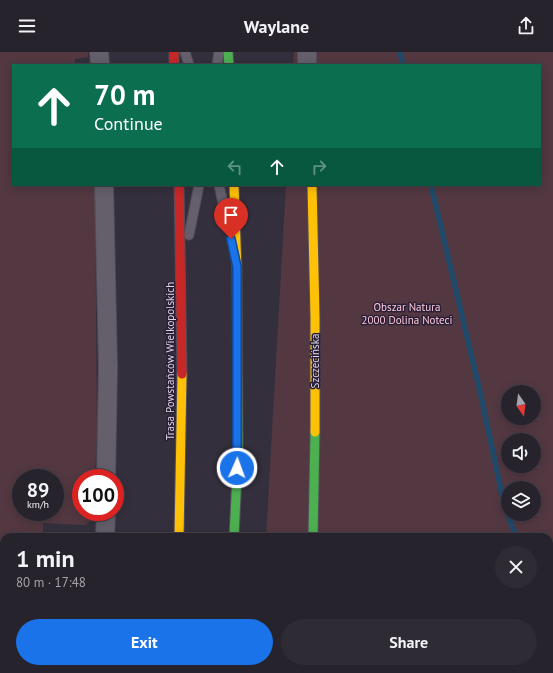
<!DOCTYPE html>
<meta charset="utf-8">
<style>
:root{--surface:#27232d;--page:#2f2b35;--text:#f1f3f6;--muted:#a4a4aa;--line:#434049;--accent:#1a73e8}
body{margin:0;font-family:"PT Sans",sans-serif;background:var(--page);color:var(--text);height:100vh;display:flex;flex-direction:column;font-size:15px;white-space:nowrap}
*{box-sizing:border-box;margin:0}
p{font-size:13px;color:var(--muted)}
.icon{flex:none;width:22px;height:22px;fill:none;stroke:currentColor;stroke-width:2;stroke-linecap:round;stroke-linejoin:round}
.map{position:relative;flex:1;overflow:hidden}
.sheet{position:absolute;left:0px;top:481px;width:553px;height:140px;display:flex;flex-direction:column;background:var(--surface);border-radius:12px 12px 0 0;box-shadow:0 2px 10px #0003,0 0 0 1px var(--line)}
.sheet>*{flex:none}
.hud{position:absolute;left:12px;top:12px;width:529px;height:122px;border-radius:0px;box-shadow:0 2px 10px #0003,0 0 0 1px var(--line);background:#0b6e4f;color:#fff;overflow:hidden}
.needle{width:26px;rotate:166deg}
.tools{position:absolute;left:501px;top:333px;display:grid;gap:8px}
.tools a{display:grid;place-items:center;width:40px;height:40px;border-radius:50%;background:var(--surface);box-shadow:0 2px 10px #0003,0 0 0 1px var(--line);font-size:20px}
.speed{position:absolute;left:12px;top:417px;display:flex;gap:8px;font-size:20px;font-weight:700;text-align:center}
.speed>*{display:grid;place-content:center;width:52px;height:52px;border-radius:50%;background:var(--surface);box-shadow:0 2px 10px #0003,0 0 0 1px var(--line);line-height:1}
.speed small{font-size:10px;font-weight:400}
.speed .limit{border:6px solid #d22;background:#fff;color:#111}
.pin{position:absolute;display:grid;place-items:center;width:34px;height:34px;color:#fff;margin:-41px -17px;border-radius:50% 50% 50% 0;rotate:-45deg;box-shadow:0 0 4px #0007}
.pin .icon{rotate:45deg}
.me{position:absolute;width:44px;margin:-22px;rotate:2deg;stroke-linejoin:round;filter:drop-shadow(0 0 3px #0008)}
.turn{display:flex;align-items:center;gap:14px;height:84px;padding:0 16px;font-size:18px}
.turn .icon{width:52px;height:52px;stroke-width:2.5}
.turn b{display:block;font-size:28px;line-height:34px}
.lanes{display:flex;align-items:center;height:38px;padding:0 16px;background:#0003;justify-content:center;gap:20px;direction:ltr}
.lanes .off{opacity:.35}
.round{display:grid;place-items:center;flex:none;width:42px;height:42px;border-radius:21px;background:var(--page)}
.overview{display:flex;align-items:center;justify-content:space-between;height:68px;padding:0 16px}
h1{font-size:24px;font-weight:600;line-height:30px}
.button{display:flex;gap:8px;margin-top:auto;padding:8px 16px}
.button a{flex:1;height:46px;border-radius:24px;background:var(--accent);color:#fff;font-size:16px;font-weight:600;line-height:46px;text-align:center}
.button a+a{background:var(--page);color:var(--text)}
header{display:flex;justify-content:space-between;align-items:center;height:52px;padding:0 16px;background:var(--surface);font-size:18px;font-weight:600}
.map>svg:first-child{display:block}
.green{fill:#533841;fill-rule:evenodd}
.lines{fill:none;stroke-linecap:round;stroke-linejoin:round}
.stream{stroke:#214a6a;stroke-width:5.5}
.lane-casing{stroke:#524d59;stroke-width:11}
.street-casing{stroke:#524d59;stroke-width:20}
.fast-casing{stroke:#524d59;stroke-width:11}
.slow-casing{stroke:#524d59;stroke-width:11}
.jam-casing{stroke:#524d59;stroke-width:11}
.lane{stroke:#645f6a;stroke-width:9}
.street{stroke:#645f6a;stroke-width:18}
.fast{stroke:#4caf50;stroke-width:9}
.slow{stroke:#ffc107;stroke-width:9}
.jam{stroke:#c62828;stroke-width:9}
.route-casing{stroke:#114b97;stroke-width:10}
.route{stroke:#1a73e8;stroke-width:7}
.labels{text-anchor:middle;stroke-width:3;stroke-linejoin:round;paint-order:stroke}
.park-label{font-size:11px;fill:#fec8d7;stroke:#291f37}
.street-label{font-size:11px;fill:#dad4e4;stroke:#291f37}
</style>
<header><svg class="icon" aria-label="menu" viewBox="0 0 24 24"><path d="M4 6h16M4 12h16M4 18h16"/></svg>Waylane<svg class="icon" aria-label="share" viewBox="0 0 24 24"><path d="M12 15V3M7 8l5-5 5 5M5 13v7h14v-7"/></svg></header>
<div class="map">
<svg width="553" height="621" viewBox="0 0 553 621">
<rect width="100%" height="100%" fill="#342f3c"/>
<path class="green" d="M0,0H88V5L75,7V13H13V133H95L97,381L95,426H81V460H94L93,467L85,473L43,471V485H4V617H87V621H0ZM21,426H55V460H21Z
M294,0H553V621H258V617H549V485H266L286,133H540V13H293ZM508,340H534V366H508ZM508,388H534V414H508ZM508,436H534V462H508Z"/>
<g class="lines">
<path class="stream" d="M400,0L403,13
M431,133L481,344L504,452L516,485
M549,505L553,504
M549,555L553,569
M0,559H4"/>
<defs>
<path id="lane" d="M185,0L189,13
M217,13L219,0
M219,133L227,169
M189,183L199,133"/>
<path id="street" d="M99,0L100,13
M307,0V13
M104,133L108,315L106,426
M105,485L106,460
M96,621V617
M307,621V617"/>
<path id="fast" d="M228,0L229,13
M234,485L238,402L237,219
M313,485L315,380
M174,617V621"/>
<path id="slow" d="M234,133L237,219
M312,133L315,265V380
M179,485L182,322
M228,617V621"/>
<path id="jam" d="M174,0V13
M179,133L182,322"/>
</defs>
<use href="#lane" class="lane-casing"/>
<use href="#street" class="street-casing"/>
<use href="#fast" class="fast-casing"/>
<use href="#slow" class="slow-casing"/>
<use href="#jam" class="jam-casing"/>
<use href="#lane" class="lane"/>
<use href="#street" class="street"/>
<use href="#fast" class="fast"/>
<use href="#slow" class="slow"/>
<use href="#jam" class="jam"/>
</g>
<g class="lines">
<defs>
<path id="route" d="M231,187L237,215V416"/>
</defs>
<use href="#route" class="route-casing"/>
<use href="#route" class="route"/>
</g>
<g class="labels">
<g class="park-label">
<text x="407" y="259">Obszar Natura<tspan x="407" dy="13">2000 Dolina Noteci</tspan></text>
</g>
<g class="street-label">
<text transform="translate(170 309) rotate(-90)" y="4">Trasa Powstańców Wielkopolskich</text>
<text transform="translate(315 309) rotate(-90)" y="4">Szczecińska</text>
</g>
</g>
</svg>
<div class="tools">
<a><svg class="needle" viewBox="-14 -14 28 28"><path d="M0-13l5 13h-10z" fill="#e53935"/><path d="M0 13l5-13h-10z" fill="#a4a4aa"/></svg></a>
<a><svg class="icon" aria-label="sound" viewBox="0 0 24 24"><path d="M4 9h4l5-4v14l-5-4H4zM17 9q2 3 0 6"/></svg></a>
<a><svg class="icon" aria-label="layers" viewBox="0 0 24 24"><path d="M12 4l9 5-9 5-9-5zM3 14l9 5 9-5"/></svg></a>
</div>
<div class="speed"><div>89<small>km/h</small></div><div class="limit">100</div></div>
<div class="pin" style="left:231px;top:187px;background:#d93025"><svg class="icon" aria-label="arrive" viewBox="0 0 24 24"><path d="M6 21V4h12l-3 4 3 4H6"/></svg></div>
<svg class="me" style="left:237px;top:416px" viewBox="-20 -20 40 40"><circle r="17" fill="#1a73e8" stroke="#fff" stroke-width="3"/><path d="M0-11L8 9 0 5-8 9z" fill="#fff"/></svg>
<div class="hud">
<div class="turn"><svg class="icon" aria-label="ahead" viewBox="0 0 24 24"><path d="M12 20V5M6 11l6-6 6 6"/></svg><div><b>70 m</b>Continue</div></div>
<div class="lanes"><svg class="icon off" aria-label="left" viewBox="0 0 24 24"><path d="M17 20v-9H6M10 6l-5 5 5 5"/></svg><svg class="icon" aria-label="ahead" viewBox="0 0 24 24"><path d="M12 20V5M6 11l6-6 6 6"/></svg><svg class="icon off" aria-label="right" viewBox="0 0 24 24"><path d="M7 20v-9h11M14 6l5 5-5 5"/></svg></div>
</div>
<section class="sheet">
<div class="overview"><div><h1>1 min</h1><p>80 m · 17:48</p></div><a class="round"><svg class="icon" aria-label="close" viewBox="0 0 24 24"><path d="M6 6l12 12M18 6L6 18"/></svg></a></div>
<div class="button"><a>Exit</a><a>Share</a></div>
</section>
</div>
